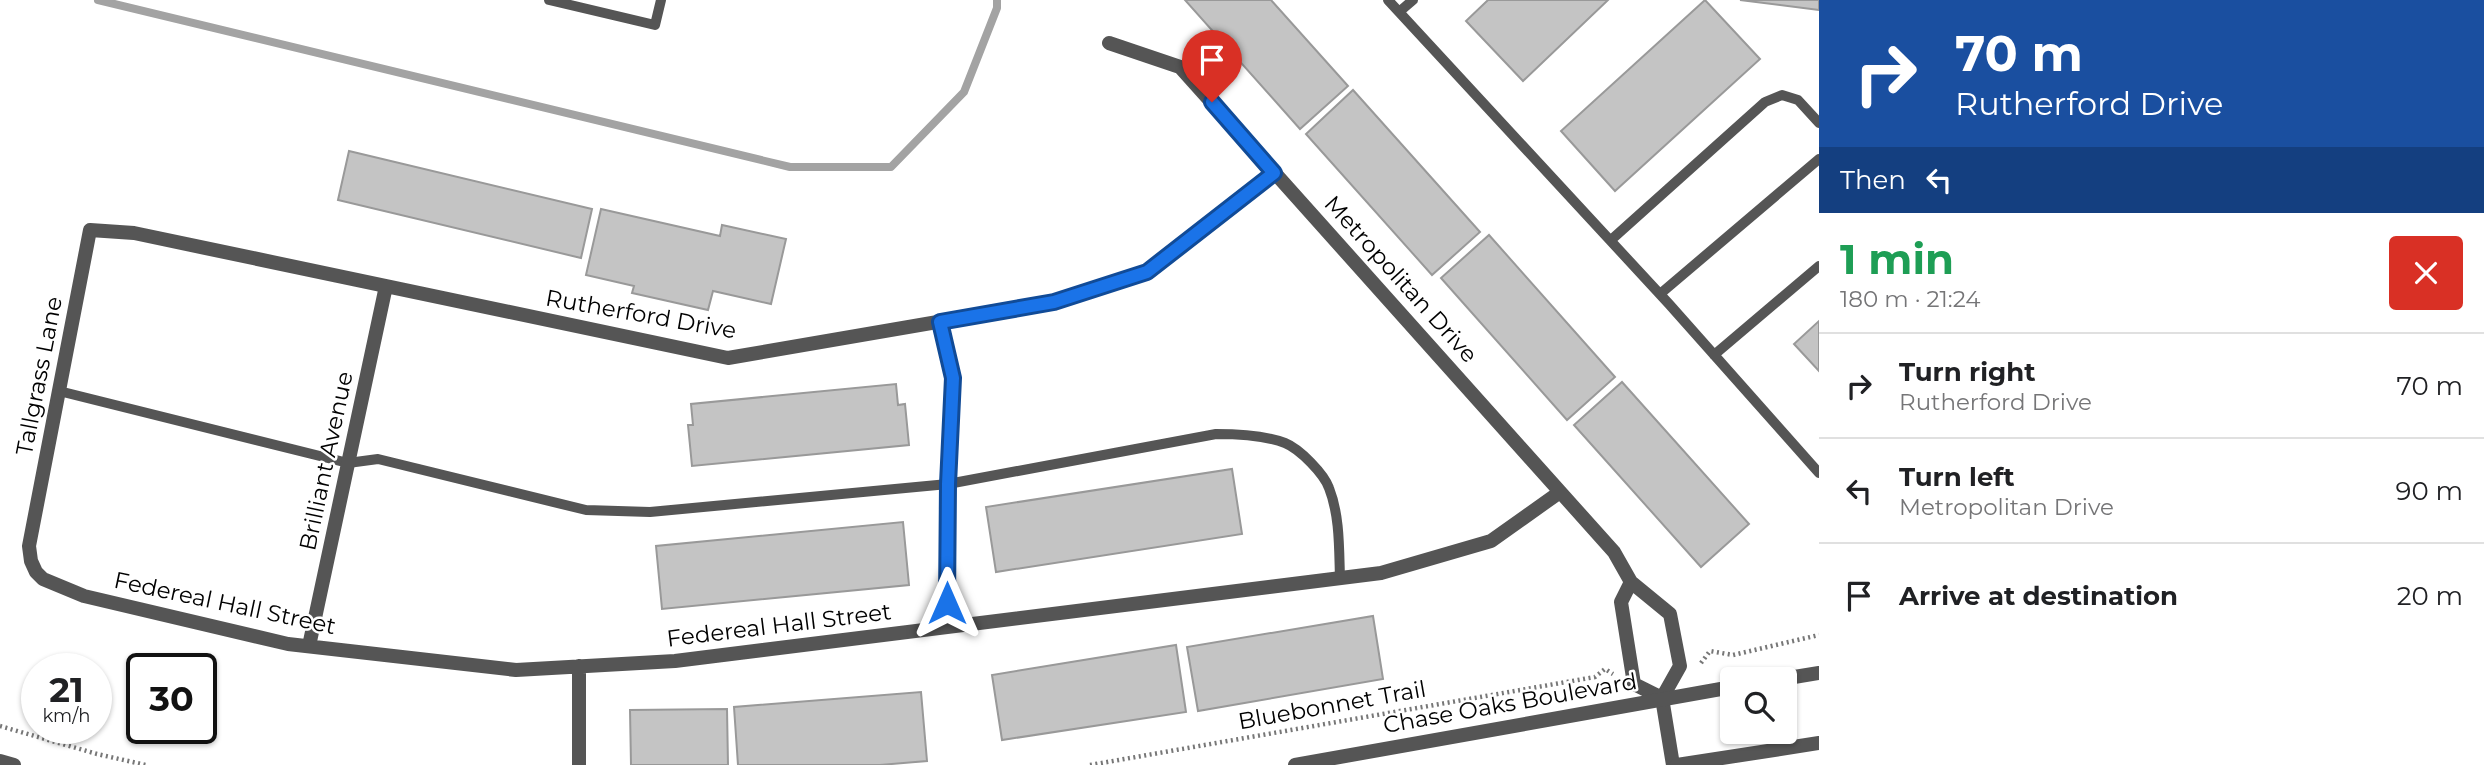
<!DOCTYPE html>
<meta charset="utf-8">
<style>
:root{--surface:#fff;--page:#f2f2f2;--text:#202124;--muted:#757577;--line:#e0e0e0}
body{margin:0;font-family:Montserrat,sans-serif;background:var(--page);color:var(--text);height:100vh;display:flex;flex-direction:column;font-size:26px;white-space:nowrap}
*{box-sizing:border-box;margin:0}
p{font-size:23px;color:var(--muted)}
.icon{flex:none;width:38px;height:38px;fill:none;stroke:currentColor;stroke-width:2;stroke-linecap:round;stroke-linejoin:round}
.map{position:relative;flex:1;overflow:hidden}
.panel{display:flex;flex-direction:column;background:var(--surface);width:665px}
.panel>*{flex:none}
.top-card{background:#1a4fa0;color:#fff;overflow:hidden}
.fabs{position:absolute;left:1720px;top:667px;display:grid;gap:14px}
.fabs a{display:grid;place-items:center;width:77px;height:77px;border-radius:7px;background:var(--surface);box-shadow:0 2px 5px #0004;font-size:35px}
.speed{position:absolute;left:21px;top:653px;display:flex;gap:14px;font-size:35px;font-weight:700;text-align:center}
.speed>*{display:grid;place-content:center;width:91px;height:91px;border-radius:50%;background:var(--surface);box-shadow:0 2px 5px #0004;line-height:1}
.speed small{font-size:18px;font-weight:400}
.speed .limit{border:4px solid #111;border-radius:10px;background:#fff;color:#111}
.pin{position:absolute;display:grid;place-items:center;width:60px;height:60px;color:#fff;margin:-72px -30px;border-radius:50% 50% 50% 0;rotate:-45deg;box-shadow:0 0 7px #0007}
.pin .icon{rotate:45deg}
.me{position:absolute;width:77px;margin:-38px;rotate:0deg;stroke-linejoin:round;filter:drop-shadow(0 0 5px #0008)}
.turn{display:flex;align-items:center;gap:24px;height:147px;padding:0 21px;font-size:32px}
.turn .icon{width:91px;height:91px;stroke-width:2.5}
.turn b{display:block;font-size:49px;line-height:60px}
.then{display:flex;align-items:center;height:66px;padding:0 21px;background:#0003;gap:14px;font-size:26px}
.round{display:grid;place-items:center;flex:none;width:74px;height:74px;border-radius:7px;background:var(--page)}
.head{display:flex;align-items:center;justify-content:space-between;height:119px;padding:0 21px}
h1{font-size:42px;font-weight:700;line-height:52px;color:#1e9e55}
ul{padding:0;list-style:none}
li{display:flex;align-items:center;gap:21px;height:105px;padding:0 21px;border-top:2px solid var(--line)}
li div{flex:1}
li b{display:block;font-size:26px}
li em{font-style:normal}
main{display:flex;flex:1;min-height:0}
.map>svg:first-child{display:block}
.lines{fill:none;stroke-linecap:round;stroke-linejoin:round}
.stream{stroke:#a3a3a3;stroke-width:8}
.building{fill:#c4c4c4;stroke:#999;stroke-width:2}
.path{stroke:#777;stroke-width:4.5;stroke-dasharray:2 3.5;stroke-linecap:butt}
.service{stroke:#555;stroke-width:10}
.minor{stroke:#555;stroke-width:14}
.tertiary{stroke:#555;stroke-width:14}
.route-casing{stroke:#114b97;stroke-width:18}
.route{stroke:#1a73e8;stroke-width:12}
.labels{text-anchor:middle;stroke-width:5;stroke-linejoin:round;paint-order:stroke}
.street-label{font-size:23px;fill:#000;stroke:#fff}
</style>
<main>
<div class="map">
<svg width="1819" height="765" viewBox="0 0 1819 765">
<rect width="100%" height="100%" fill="#fff"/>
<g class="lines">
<path class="stream" d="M98,0L790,167H891L964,92L997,8V0"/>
</g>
<path class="building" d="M1185,0H1271L1348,86L1300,129Z
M1488,0H1608L1523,81L1466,21Z
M1705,0L1760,59L1615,191L1561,131Z
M1740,0H1819V10Z
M1353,90L1480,232L1432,275L1306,134Z
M349,151L592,209L581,258L338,200Z
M601,209L720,236L722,225L786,239L771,304L713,291L708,310L632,293L634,286L586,275Z
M1489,235L1615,377L1567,420L1441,278Z
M1819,321V371L1794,344Z
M1622,382L1749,524L1701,567L1574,425Z
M896,384L898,405L905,404L909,445L692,466L688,425H693L691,404Z
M1232,469L1242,534L996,572L986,507Z
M903,522L909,585L662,609L656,546Z
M1373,616L1383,679L1198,711L1187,647Z
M1176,645L1186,712L1002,740L992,675Z
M921,692L927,761L880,765H738L734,707Z
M727,709L728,765H631L630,710Z"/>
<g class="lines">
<path class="path" d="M1701,663L1710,651L1733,655L1819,635
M0,726L97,754L146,765
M1090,765L1595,677L1605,669L1613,674"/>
<path class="service" d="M549,0L655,25L661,0
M1388,0L1669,304L1819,473
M1399,12L1413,0
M1611,240L1765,102L1782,95L1798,100L1819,123
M1660,294L1819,159
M1714,355L1819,266
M59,391L348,463L378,459L586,510L650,512L948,484L1216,434C1237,434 1264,435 1285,443C1300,449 1324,474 1329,488C1340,516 1339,549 1340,579"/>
<path class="minor" d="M1109,43L1180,67L1614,552L1631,582L1670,614L1680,666L1662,698L1673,765
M1274,173L1147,272L1054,302L728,358L134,233L90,230L29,546L31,561L36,572L43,579L84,596L288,644L516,670L675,661L1381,573L1491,541L1560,492
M940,322L953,378L948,484L947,627
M1631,582L1621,602L1634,684L1662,698
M309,646L386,286
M579,765V666"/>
<path class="tertiary" d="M1782,679L1819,673
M0,761L14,765
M1295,765L1732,687
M1677,765L1819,743"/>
</g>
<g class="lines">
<defs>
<path id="route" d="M947,603L948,484L953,378L940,322L1054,302L1147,272L1274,173L1212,102"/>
</defs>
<use href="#route" class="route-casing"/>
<use href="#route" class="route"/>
</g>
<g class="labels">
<g class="street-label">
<text transform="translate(1401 279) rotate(48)" y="8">Metropolitan Drive</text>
<text transform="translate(641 314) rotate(10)" y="8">Rutherford Drive</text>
<text transform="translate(39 376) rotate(-79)" y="8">Tallgrass Lane</text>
<text transform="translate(326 461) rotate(-78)" y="8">Brilliant Avenue</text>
<text transform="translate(225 603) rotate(12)" y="8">Federeal Hall Street</text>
<text transform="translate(779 625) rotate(-7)" y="8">Federeal Hall Street</text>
<text transform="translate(1510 703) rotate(-10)" y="8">Chase Oaks Boulevard</text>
<text transform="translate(1332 705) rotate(-10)" y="8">Bluebonnet Trail</text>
</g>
</g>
</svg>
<div class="fabs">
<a><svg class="icon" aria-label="search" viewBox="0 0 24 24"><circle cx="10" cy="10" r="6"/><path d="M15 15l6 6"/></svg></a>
</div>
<div class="speed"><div>21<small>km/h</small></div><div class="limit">30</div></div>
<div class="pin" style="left:1212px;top:102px;background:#d93025"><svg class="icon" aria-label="arrive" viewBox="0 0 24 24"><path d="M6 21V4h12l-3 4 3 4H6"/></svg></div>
<svg class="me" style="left:947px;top:603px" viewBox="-20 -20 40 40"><path d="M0-17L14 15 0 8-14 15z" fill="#1a73e8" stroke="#fff" stroke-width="4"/></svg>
</div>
<section class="panel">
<div class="top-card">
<div class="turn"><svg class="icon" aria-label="right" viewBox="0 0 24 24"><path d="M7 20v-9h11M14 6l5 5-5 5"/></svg><div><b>70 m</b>Rutherford Drive</div></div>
<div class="then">Then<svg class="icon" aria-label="left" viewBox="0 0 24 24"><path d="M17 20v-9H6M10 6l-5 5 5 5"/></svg></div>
</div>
<div class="head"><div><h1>1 min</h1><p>180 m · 21:24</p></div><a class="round" style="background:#d93025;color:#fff"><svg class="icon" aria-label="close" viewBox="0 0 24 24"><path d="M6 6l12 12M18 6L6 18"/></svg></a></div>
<ul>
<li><svg class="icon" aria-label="right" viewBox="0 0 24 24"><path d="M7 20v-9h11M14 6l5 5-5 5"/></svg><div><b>Turn right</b><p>Rutherford Drive</p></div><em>70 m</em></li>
<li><svg class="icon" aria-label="left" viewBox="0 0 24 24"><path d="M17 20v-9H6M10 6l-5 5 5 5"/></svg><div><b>Turn left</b><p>Metropolitan Drive</p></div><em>90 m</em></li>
<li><svg class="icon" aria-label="arrive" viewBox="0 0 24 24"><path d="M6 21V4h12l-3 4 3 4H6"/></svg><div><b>Arrive at destination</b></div><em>20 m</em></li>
</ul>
</section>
</main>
